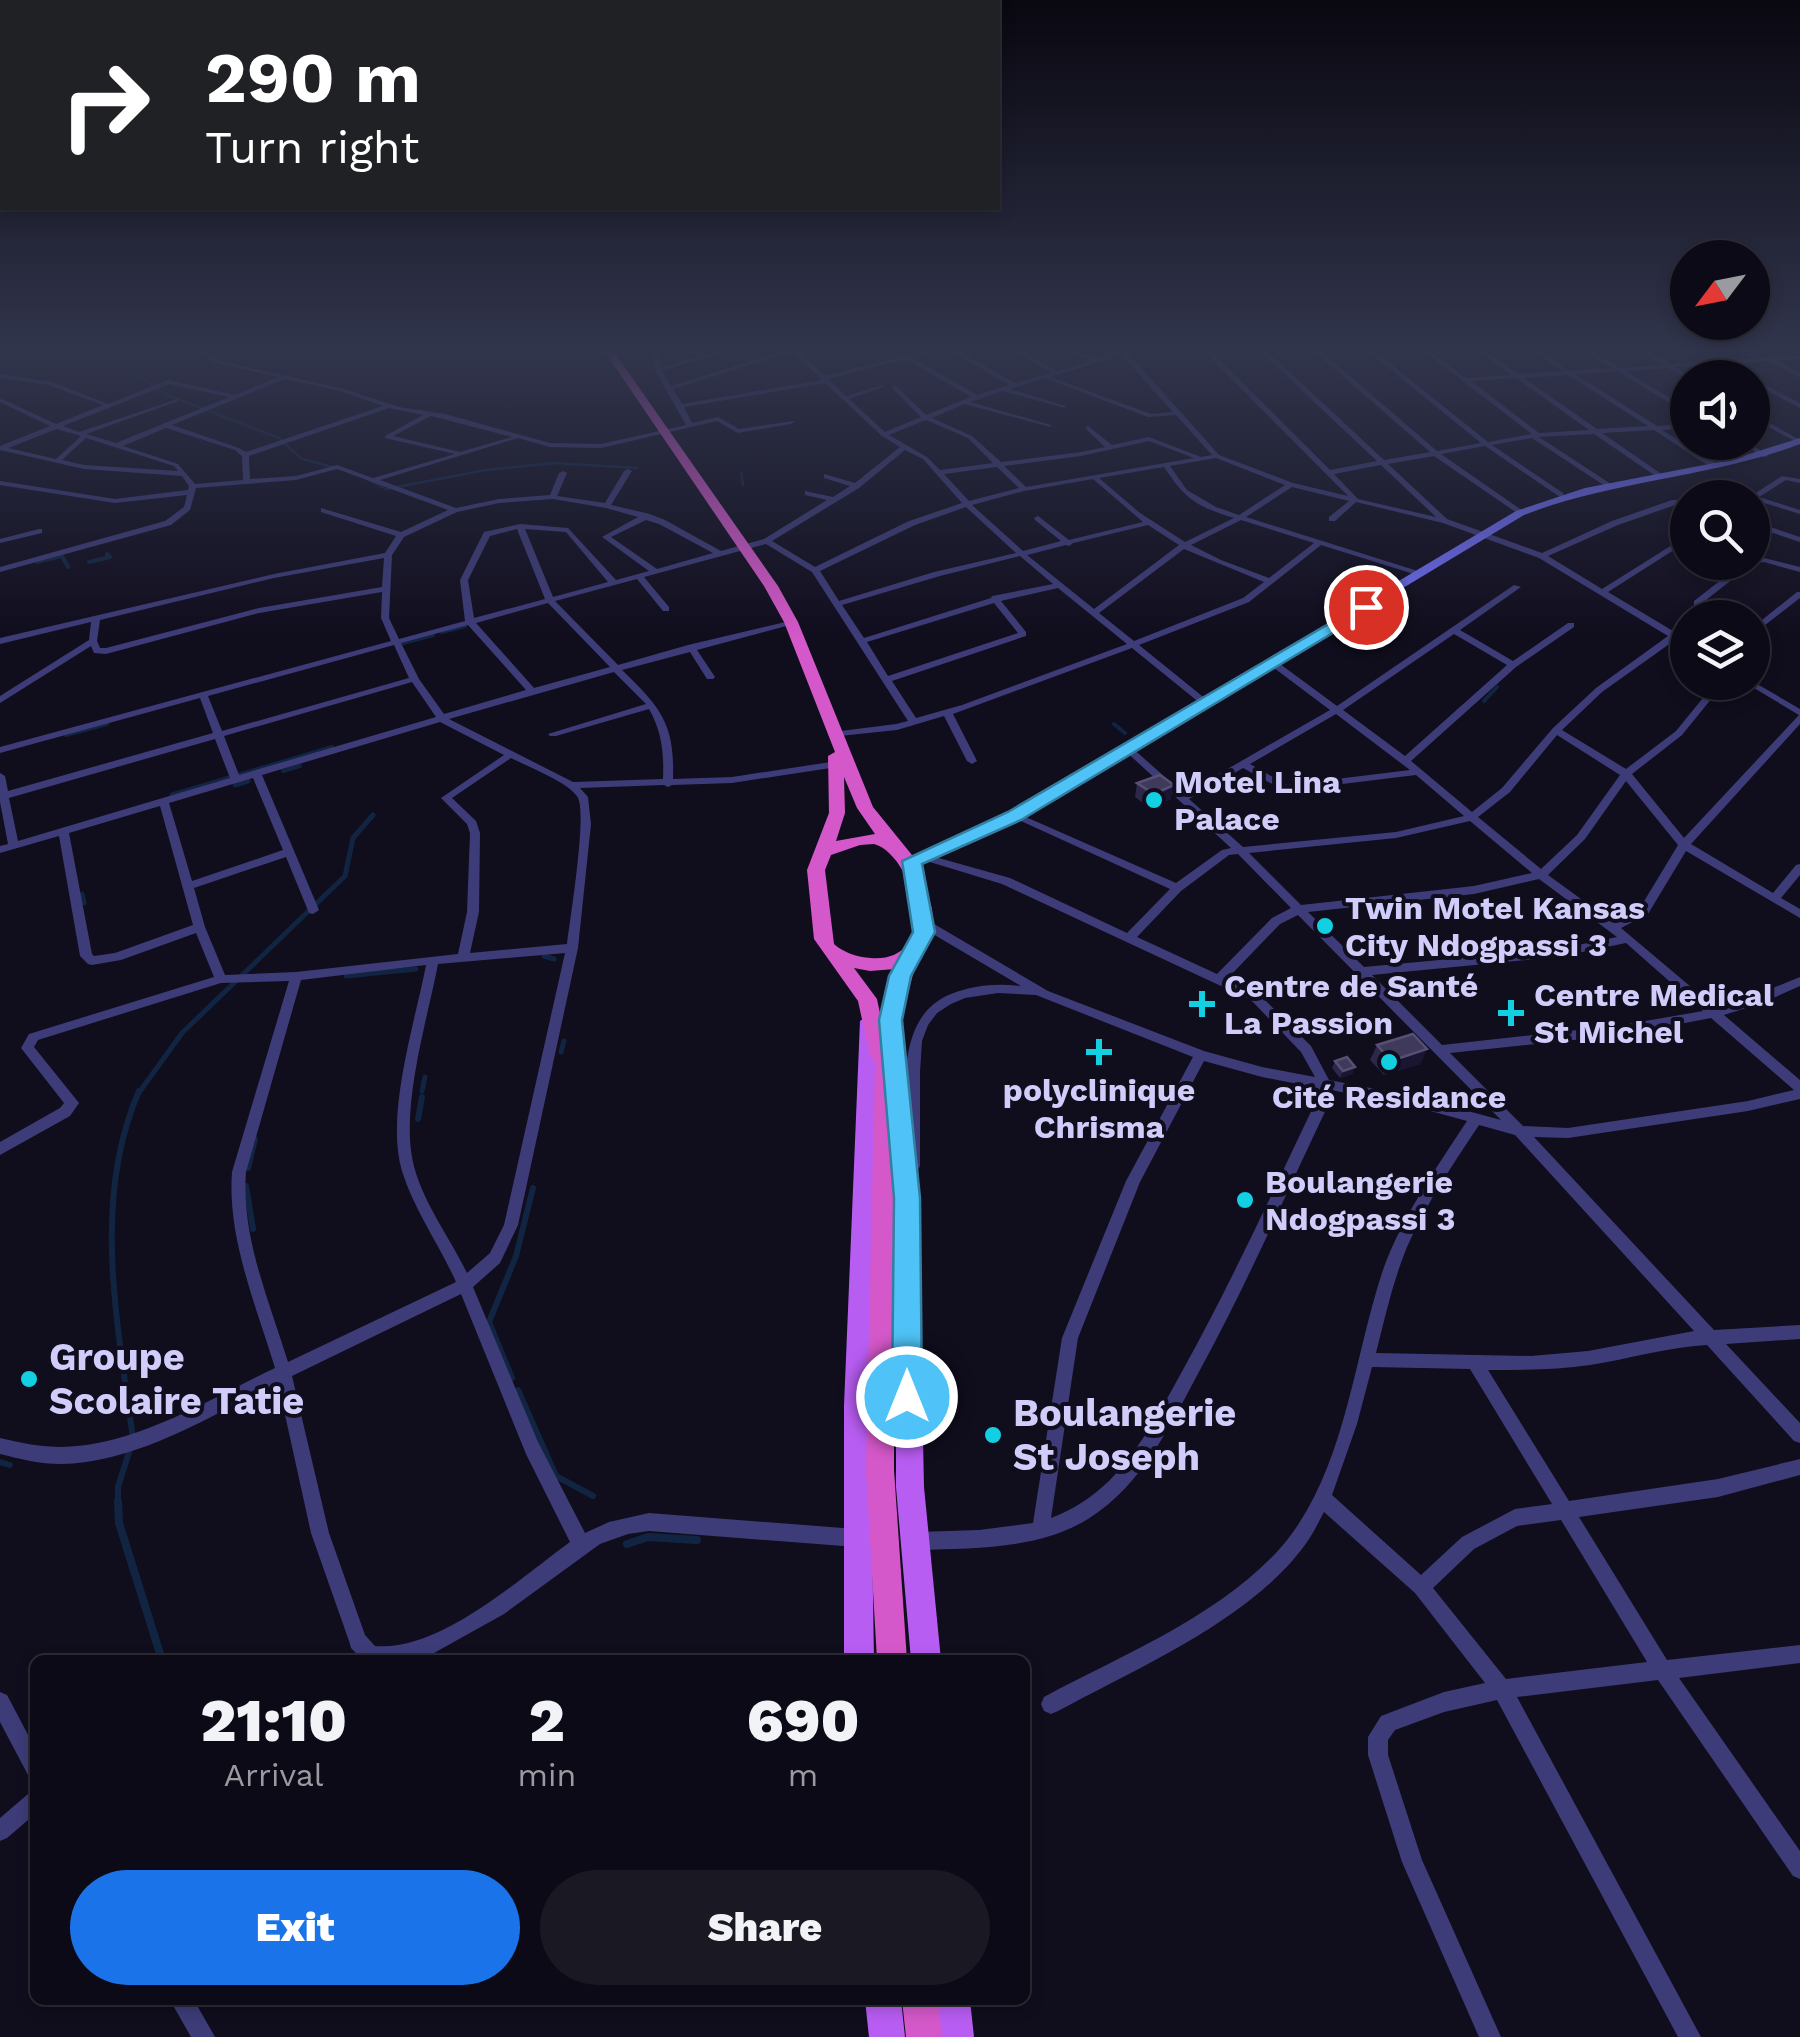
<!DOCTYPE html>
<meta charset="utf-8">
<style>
:root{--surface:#0c0a16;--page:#1a1823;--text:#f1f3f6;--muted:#9a9aa1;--line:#2c2b35;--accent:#1a73e8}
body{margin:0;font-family:"Work Sans",sans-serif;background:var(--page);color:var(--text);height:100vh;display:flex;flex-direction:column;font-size:38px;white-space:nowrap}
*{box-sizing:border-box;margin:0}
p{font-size:32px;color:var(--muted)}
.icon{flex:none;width:55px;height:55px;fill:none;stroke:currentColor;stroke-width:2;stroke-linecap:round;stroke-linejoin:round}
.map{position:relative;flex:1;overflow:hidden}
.side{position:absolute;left:30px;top:1655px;width:1000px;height:350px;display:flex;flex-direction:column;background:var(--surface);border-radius:15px;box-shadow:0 5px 15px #0003,0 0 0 2px var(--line)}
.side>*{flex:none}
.top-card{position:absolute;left:0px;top:0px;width:1000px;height:210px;box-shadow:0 5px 15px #0003,0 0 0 2px var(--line);background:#202124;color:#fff;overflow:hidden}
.needle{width:65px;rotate:238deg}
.buttons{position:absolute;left:1670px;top:240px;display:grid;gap:20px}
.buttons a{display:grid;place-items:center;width:100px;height:100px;border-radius:50%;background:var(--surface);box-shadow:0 5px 15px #0003,0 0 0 2px var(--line);font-size:50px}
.pin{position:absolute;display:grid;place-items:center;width:85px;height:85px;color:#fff;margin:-42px;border:5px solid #fff;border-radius:50%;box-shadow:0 2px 10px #0007}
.me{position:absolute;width:110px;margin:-55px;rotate:0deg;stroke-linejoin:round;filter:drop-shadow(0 0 8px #0008)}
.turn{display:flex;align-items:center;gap:35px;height:210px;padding:0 40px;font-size:45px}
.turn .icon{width:130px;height:130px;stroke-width:2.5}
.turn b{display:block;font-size:70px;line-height:85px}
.eta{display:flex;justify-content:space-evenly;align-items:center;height:170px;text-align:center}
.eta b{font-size:60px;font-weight:800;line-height:70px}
.action{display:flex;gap:20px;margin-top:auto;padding:20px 40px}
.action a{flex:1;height:115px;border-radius:60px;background:var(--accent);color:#fff;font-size:40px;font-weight:800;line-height:115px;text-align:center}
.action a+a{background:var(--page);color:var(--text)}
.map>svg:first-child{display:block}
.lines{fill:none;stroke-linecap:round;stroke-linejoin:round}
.stream-far4{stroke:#112542;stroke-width:2.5}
.stream-far3{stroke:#112542;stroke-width:4}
.stream-far2{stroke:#112542;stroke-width:5}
.stream-far1{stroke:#112542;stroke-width:6}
.stream{stroke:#112542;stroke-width:8}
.minor{fill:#3d3c78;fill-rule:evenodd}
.secondary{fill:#6d6cf3;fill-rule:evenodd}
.primary{fill:#b85df2;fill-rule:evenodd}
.trunk{fill:#d458c9;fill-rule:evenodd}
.wall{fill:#2d2749}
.shaded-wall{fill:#1a1530}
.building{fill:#3f395c;stroke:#565075;stroke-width:2.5}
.route{fill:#4fc3f7;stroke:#337fa1;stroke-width:2.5}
.poi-dot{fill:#12d0e2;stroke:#100d1d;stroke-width:4}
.labels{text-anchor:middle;stroke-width:8;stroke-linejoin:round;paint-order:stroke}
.poi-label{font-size:32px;font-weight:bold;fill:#d1cdfb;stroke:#100d1d;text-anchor:start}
.near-poi-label{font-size:38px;font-weight:bold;fill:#d1cdfb;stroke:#100d1d;text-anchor:start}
</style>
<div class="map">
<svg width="1800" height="2037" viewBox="0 0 1800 2037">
<rect width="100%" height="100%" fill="#100d1d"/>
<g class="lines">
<path class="stream-far4" d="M123,352L133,372L167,395L279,438L302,459L336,468
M741,472L743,485
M369,480L386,489L486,470L553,463L637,468"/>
<path class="stream-far3" d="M37,562L62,556L68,567
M89,562L110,557L107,554
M442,632L465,626
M403,643L433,635
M1484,701L1497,687
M1114,724L1125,733
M66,735L107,724
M283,771L300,766
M224,779L332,747"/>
<path class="stream-far2" d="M235,785L248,781
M172,795L233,777
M82,894L84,903
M544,956L554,959
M346,976L416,969
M561,1052L564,1041
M422,1091L425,1077
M138,1094L182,1033L345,876L353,838L373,815"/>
<path class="stream-far1" d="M418,1119L422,1097
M248,1168L255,1139
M246,1186L253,1229
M512,1378L489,1322L516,1256L533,1188
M518,1390L556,1476L593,1496
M133,1439C118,1324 91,1201 139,1091
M0,1462L10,1465
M118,1504V1487L130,1449"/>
<path class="stream" d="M118,1501L119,1523L162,1660
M627,1544L648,1537L697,1540"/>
<path class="minor" d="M195,352H203L220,361L344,389L399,407L445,414L550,443L601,444L686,425L655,370L652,352H658L661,367L713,352H724L662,371L671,386L780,352H791L673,389L682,404L822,380L793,352H800L825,376L917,352H929L912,357L977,395L1009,385L953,352H961L1015,383L1051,373L1017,352H1025L1057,371L1091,361L1073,352H1082L1097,359L1119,352H1127L1219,455L1293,483L1348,496L1205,352H1212L1330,470L1377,461L1261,352H1268L1384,460L1430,452L1315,352H1322L1437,451L1481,443L1369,352H1376L1488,442L1532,434L1425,352H1432L1466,378L1511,375L1480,352H1487L1519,374L1562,371L1533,352H1541L1570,371L1612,368L1587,352H1595L1620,368L1663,365L1643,352H1651L1671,364L1714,361L1699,352H1707L1722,361L1800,355V359L1776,360L1800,373V377L1769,361L1727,364L1751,378H1743L1719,364L1676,367L1693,378H1688V379L1668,368L1625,371L1688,409V414L1617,371L1575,374L1657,426L1688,424V428L1662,430L1718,464V468H1712L1654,430L1602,433L1663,475V479H1660L1594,434L1539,437L1611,484L1612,486L1608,488L1532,438L1492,445L1563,493L1564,495L1560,497L1485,446L1441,454L1523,511L1524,513L1520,515L1434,456L1388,464L1447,519L1542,553L1612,521L1672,500H1678V504L1618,525L1548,556L1602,589L1688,535V541L1608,592L1688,640V647L1675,640L1602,692L1562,730L1626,769L1676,731L1716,682H1725L1682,735L1632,774L1684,838L1799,715L1744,682H1752V681L1800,709V724L1691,844L1773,893L1796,865L1800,864V875L1781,898L1800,909V918L1686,851L1648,914L1621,928L1716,1008L1753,996L1800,977V986L1762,1003L1724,1015L1800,1080V1099L1748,1111L1568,1138L1534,1137L1714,1330L1800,1325V1339L1726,1344L1800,1423V1443L1794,1441L1707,1345C1667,1347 1629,1359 1590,1365C1557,1370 1522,1370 1488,1370L1569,1501L1718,1479L1800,1459V1475L1718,1497L1579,1517L1667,1660L1800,1645V1663L1679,1678L1800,1851V1879L1793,1876L1658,1680L1517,1697L1701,2037H1678L1497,1700L1444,1712L1395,1730L1388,1740V1755L1422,1860L1501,2037H1479L1402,1862L1368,1755V1737L1381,1716L1444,1692L1485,1683L1415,1593L1324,1512C1319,1521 1315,1530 1309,1539C1257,1617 1139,1667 1058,1711L1051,1714L1044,1711L1041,1704L1044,1697C1121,1656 1214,1618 1275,1554C1344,1481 1352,1364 1382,1273C1401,1218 1435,1170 1467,1121L1412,1106L1331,1090V1099C1288,1189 1249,1280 1201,1368C1172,1422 1143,1485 1088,1519C1037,1550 974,1548 917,1550L911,1547L908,1541L911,1535L917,1532L979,1530L1033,1523L1062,1338L1126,1181L1193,1057L1036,995L998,993L965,998L951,1004L937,1013L928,1025L922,1041L920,1072V1166L918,1170L913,1172L908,1170L906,1166C909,1112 888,1019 951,994C973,985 997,983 1021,986L921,927L919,924L921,921H929L1048,991L1204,1051L1262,1067L1315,1077L1301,1052L1251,1000L1002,884L920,859L919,857L920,855H928L1010,878L1127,933L1170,889L1010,816L1015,813L1019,814L1176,883L1222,850L1231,848L1122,748L1124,746H1130L1184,794L1330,710L1270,665V661H1276L1337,706L1514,585L1521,587L1460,630L1513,661L1568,623H1574V627L1516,667L1411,761L1472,812L1502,788L1553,728L1596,688L1668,636L1539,558L1443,523L1356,502L1335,521H1329V517L1349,501L1292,487L1246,517L1424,573L1417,575L1321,545L1249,602L1139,645L1207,700V704H1201L1132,648L953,714L977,761L972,764L967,761L944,716L897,730L830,737L828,735L833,732L896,724L908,721L812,572L766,544L644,577L669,607V611H663L637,579L555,601L618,665L688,645L794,620V624L697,650L715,677L713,679H707L690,652L622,670C660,707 675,723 673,779L732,777L837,761L842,764L837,767L732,783L672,785L668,787L664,785L580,788L588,797L591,824L578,948L518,1225L500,1263L473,1287L538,1442L585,1533L609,1522L649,1513L856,1529L862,1532L865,1538L862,1544L856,1547L649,1531L628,1534L600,1544L504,1614L434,1653V1660H363L351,1648L349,1641L311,1533L278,1383C212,1415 137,1463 61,1464C40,1464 20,1459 0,1454V1438C21,1443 41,1447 62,1447C135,1446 210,1399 275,1368C256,1305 227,1238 232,1172L289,981L221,983L38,1040L34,1047L79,1103L70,1116L0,1155V1142L60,1108L64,1103L21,1048L29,1034L214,977L196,933L121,960L92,965L88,964L80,956L59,836L0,853V846L8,844L0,802V773L5,776L8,791L213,733L200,698L0,753V747L391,641L381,618L382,592L259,613L106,654L94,653L91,646L0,703V696L89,640L91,622L0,644V638L274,574L385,553L396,536L321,512V508L401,532L448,510L337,469L296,480L196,488L190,510L171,525L0,572V567L165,521L184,507L187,495L115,503L0,485V481L115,499L188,490L189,486L182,476L84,469L0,450V446L50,426L0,402V398L56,424L103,405L49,385L0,378V374L52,382L108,404L168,380L235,395L278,377L216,363ZM1122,355L1173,412L1151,414L1050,377ZM906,359L971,397L926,415L896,386H892V388L921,417L885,432L849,399L883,387V385L846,396L828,379ZM1568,375L1648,426L1597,429L1524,378ZM1045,378L1148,417L1176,415L1212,455L1201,457L1149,437L1112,445L1088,426L1085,428L1086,429L1105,447L1081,452L1001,462L972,436L932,418L964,404L1051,427V425L970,402L1003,391L1065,408V406L1010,389ZM1516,378L1589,430L1539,433L1471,381ZM285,379L340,391L383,406L246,452L239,448L172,425ZM825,383L882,436L900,447L855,483L824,474V478L850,486L833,497L805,491V495L827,500L764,539L721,551L665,520L650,514L611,505L632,471L628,469L624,471L605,503L557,496L567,473L563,471L559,473L550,495L499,499L456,508L380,480L518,438L550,447L601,448L717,421L738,433L791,424L794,422L793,421L739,429L718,417L692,423L684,407ZM169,384L229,397L116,443L86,434L178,401V399L79,432L63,426ZM389,408L423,415L385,436V438L455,454L373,478L337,465L296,476L250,479L249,456ZM431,416L512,437L460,452L393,436ZM926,420L968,438L993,463L940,470L927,457L889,435ZM166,428L235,450L242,456L243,480L195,484L178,464L123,446ZM57,429L81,436L56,459L8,448ZM86,438L174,466L178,471L84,465L62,460ZM1149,441L1194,458L1026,487L1004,466L1081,456ZM905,450L923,459L962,503L909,521L815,567L772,541L859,488ZM1216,458L1285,485L1239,515L1216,507L1187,490L1170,466ZM1381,465L1436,517L1358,499L1334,474ZM997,467L1019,488L969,501L944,474ZM1164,467C1186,500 1196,506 1234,518L1185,542L1140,513L1099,478ZM1093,479L1143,522L1069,540L1038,516L1034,518L1035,520L1061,541L1023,551L972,505L1024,491ZM553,499L606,508L638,517L602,537L649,571L616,580L568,528L520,524L484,532L460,580L465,621L399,639L389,618L392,555L404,537L457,512L499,503ZM966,507L1016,553L934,572L839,601L820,571L915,525ZM646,520L659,524L713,553L657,569L611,537ZM1241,520L1314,543L1269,578L1221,560L1191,545ZM1148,525L1179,545L1094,609L1027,555L1066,545L1069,546L1073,543ZM517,529L545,599L474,618L468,580L490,536ZM525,529L566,532L608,582L553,597ZM1184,549L1264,582L1243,598L1134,641L1099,613ZM1020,556L1053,584L992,596L991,598L864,638L842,605L940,576ZM384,558L382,587L259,608L106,648H100L97,641L100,620L274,578ZM1058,588L1127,644L962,705L916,718L892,681L1026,636V632L1001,601ZM548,603L610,667L534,688L476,623ZM994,603L1018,633L888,676L867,642ZM468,625L526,690L444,714L419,679L401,643ZM1454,634L1507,665L1405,756L1343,710ZM394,645L409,678L222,731L208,696ZM614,672L646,704L548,734L550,736H556L649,709C662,732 664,753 663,779L573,782L449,719ZM412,682L436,717L239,775L224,736ZM1336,714L1410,770L1287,785L1250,764ZM440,722L504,755L441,798L467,824L470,833L467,912L458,954L296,972L225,975L205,927L194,888L286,857L309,913L313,914L319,910L262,775ZM1557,735L1620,775L1577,835L1541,869L1478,817L1510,792ZM215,739L230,778L18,841L9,798ZM511,758C526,766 571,783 578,798C587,816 570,919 567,944L470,953L479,912L480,833L476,821L452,798ZM1243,768L1285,791L1416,775L1464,816L1396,832L1243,847L1189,799ZM253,778L283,850L192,881L169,803ZM1626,781L1678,845L1640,908L1614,923L1548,875L1585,839ZM160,806L193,925L115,953L94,956L92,954L69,833ZM1470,821L1532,873L1474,886L1301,905L1249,853L1396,838ZM1238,854L1291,908L1272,918L1217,974L1137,937L1181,891L1229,855ZM1539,879L1617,937L1558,949L1364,967L1308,912L1474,894ZM1298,915L1501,1120L1412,1096L1329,1080L1311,1046L1259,994L1227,979L1280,924ZM1626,943L1703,1011L1622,1025L1442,1045L1372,975L1558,957ZM565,953L504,1225L490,1253L467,1273C450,1238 426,1207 415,1170C398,1113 427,1022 438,964ZM426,965C415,1023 385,1114 402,1171C414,1210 439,1244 456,1282L288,1362C269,1300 241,1237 246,1172L301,980ZM1711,1018L1794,1090L1748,1101L1568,1128L1523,1126L1450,1053L1622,1035ZM1204,1061L1262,1077L1318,1088L1317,1099C1274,1189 1233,1279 1185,1366C1163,1406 1141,1448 1109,1481C1092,1497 1073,1510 1051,1518L1078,1338L1140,1182ZM1479,1125L1515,1135L1694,1331L1588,1351L1531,1356L1376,1353C1385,1317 1393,1281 1407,1247C1426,1204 1453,1164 1479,1125ZM461,1294L526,1454L570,1542C520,1578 440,1652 375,1646L365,1635L329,1533L292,1376ZM1372,1367L1470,1369L1552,1504L1515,1509L1462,1537L1421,1575L1332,1495L1357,1424ZM1561,1520L1647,1662L1506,1679L1433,1588L1474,1549L1517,1526Z
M1752,378L1800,403V408L1752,383Z
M1752,413L1800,440V444L1752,418Z
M1738,442H1747L1769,456L1764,457Z
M1782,476L1800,479V483L1786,480L1759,497L1800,510V514L1748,498Z
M1752,521L1800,537V542L1752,526Z
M39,529H42V533L0,543V539Z
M1764,558L1800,567V572L1764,562L1753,563L1701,604V613L1695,618H1688L1686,620V616L1694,610V601L1744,562H1752V559Z
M1797,592H1800V598L1752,635V628Z
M0,1692L7,1695L35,1748V1778L28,1775L0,1722Z
M35,1791V1814L7,1838L0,1841V1818L28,1794Z
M170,2000H194L215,2037H191Z"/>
<path class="secondary" d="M1800,438V444C1710,478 1613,480 1524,515L1020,819L917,864H907L904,861L907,858L1010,813L1516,511L1585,488L1730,460Z"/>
<path class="primary" d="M870,1014L880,1021L870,1406L874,1660H844V1406L860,1021Z
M893,1030L900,1033L903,1038L918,1198L924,1487L941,1660H911L896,1487V1198L883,1038L886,1033Z
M865,2000H901L905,2037H869Z
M934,2000H970L974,2037H938Z"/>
<path class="trunk" d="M605,352H614L778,586L798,622L873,807L916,860L932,909L933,933L917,959L901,1020L894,1077V1470L907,1660H877L866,1470L875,1062L870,1056L858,1001L814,939L807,870L829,813L828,756L835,752L784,622L764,586ZM844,777L857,808L875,834L836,841L845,813ZM874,844C914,855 943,963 871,958C857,957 844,953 834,944L825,870L831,855L860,845ZM854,968L870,971L895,969L881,1018L877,999Z
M902,2000H938L942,2037H906Z"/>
</g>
<path class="wall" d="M1137,783L1171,799L1151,809L1135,797Z
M1377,1045L1427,1049L1420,1064L1384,1075L1370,1060Z
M1335,1061L1355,1067L1352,1074L1340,1078L1332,1068Z"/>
<path class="shaded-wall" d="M1174,785L1171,799L1151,809L1154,794Z
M1427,1049L1420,1064L1384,1075L1391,1061Z
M1355,1067L1352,1074L1340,1078L1343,1071Z"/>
<path class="building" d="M1160,775L1174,785L1154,794L1137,783Z
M1413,1034L1427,1049L1391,1061L1377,1045Z
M1347,1057L1355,1067L1343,1071L1335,1061Z"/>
<linearGradient id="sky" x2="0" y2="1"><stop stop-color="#090710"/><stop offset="0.55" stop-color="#31354c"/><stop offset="1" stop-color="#31354c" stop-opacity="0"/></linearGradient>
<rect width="1800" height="638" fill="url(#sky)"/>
<path class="route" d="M1366,602L1373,607L1371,610L1021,820L922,864L935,932L911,976L902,1020L920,1198L922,1397L917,1407L907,1411L897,1407L892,1397L894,1198L879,1020L889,976L913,932L902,861L1008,812Z"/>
<g class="poi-dot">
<circle cx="1154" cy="800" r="10"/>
<circle cx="1325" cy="926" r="10"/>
<path d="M1197 989h10v10h10v10h-10v10h-10v-10h-10v-10h10z"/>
<path d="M1506 998h10v10h10v10h-10v10h-10v-10h-10v-10h10z"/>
<path d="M1094 1037h10v10h10v10h-10v10h-10v-10h-10v-10h10z"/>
<circle cx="1389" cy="1062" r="10"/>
<circle cx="1245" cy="1200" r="10"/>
<circle cx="29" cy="1379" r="10"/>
<circle cx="993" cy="1435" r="10"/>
</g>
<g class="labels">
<g class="poi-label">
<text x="1174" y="793">Motel Lina<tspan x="1174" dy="37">Palace</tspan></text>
<text x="1345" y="919">Twin Motel Kansas<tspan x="1345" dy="37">City Ndogpassi 3</tspan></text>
<text x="1224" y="997">Centre de Santé<tspan x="1224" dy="37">La Passion</tspan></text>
<text x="1534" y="1006">Centre Medical<tspan x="1534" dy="37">St Michel</tspan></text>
<text x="1099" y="1101" text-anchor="middle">polyclinique<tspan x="1099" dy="37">Chrisma</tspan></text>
<text x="1389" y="1108" text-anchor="middle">Cité Residance</text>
<text x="1265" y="1193">Boulangerie<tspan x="1265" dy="37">Ndogpassi 3</tspan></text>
</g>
<g class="near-poi-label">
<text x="49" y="1370">Groupe<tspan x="49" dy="44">Scolaire Tatie</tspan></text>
<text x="1013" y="1426">Boulangerie<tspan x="1013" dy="44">St Joseph</tspan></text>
</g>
</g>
</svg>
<div class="buttons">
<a><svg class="needle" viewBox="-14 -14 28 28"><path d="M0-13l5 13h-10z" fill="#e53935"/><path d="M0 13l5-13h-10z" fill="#9a9aa1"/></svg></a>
<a><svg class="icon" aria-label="sound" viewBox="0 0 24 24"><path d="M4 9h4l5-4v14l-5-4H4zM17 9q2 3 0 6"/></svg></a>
<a><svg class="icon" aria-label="search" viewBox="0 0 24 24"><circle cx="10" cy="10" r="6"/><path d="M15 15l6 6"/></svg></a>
<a><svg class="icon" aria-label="layers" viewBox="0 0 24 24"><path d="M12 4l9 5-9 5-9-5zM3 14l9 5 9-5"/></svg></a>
</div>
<div class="pin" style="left:1366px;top:607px;background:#d93025"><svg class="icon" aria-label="arrive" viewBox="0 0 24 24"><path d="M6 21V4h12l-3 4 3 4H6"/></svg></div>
<svg class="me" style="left:907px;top:1397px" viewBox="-20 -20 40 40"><circle r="17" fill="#4fc3f7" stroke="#fff" stroke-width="3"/><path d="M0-11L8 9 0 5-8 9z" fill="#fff"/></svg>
<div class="top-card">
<div class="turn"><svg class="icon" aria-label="right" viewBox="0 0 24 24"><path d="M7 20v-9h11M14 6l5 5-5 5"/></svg><div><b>290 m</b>Turn right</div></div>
</div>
<section class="side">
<div class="eta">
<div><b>21:10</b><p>Arrival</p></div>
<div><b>2</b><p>min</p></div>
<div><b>690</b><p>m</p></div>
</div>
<div class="action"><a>Exit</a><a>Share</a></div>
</section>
</div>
